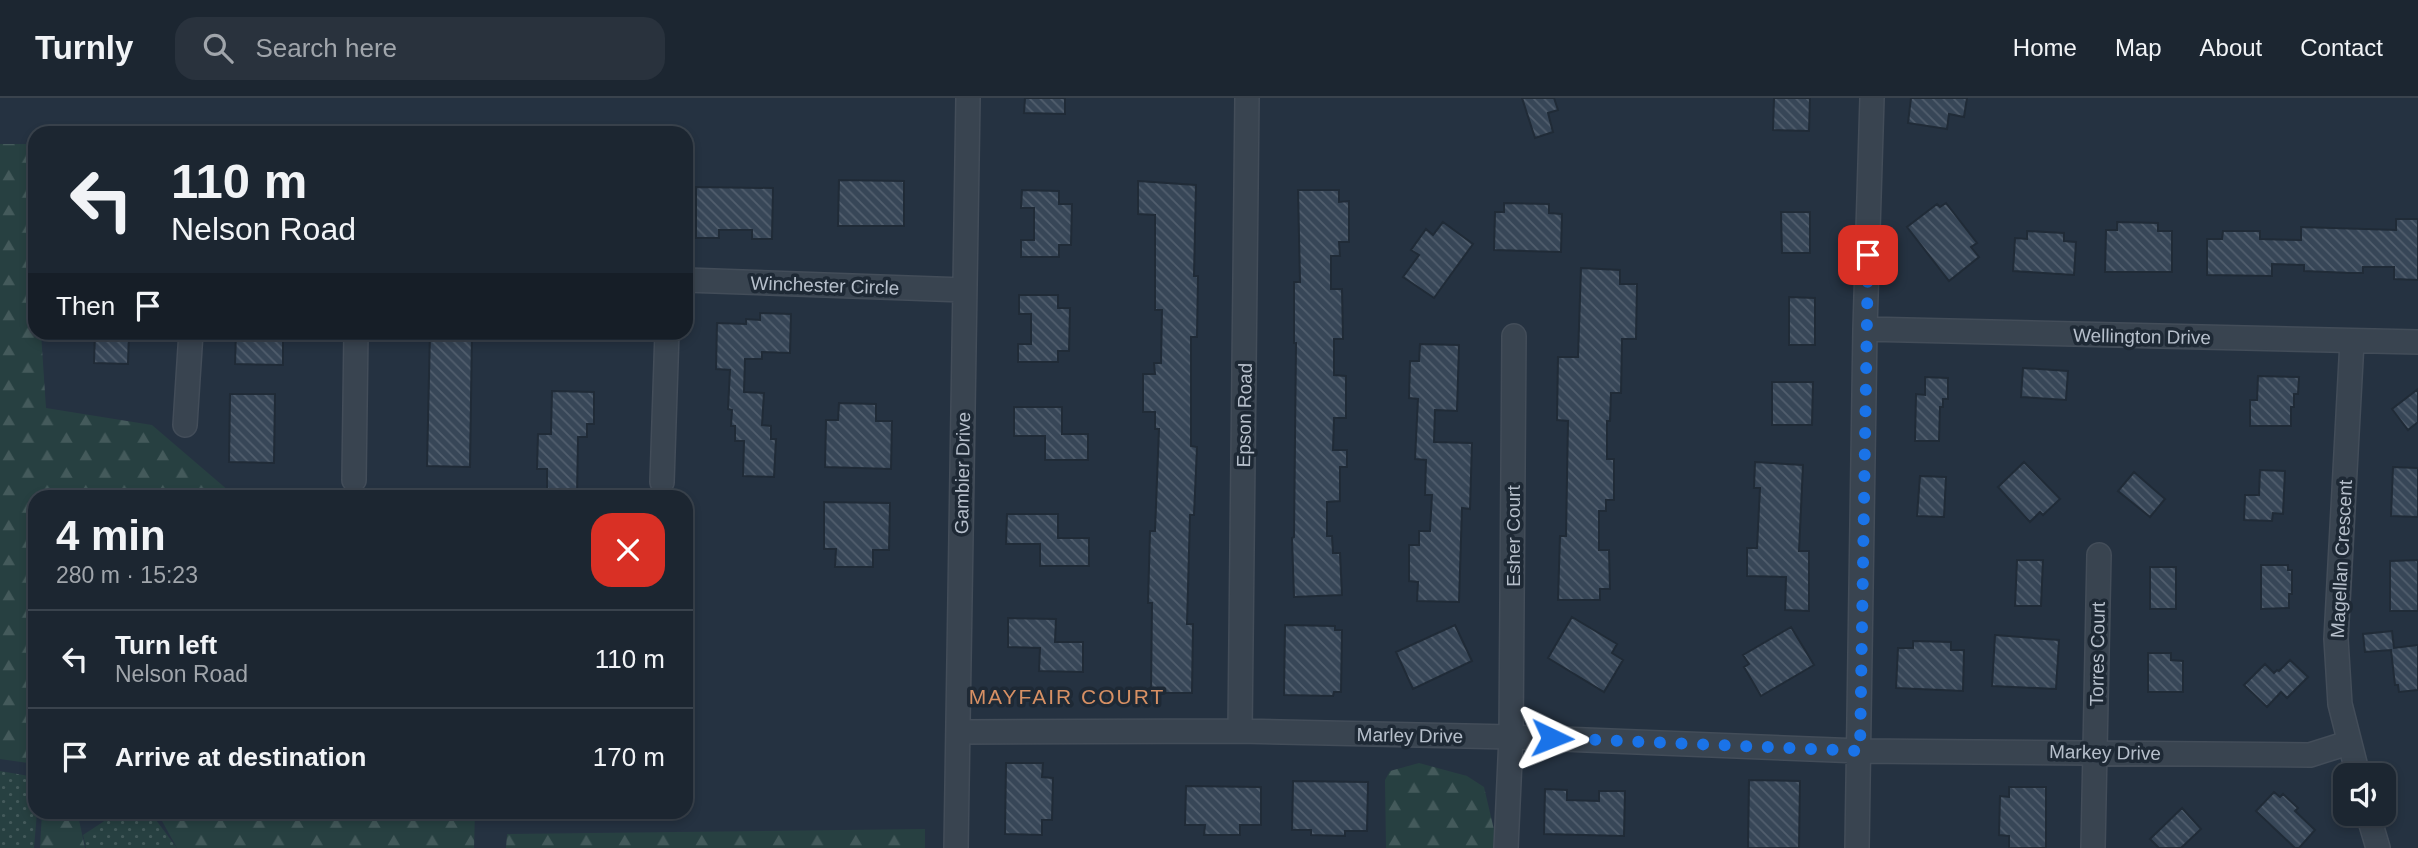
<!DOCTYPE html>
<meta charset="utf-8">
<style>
:root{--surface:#1c2631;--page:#29323d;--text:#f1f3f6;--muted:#a0a5ab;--line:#3a434d}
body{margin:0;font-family:Helvetica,sans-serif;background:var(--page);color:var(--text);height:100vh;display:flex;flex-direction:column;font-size:26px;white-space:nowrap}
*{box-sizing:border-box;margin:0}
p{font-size:23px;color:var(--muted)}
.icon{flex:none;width:38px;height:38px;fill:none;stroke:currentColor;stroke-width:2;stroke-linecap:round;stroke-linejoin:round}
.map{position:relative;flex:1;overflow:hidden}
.details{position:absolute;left:28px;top:392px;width:665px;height:329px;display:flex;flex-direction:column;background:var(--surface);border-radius:21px;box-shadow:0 4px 10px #0003,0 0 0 2px var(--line)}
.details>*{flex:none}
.hud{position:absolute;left:28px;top:28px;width:665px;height:214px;border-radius:21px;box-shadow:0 4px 10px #0003,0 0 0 2px var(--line);background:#1c2631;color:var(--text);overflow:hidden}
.tools{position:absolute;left:2333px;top:665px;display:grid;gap:14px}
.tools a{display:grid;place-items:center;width:63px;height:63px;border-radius:14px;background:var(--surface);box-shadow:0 4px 10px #0003,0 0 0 2px var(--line);font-size:35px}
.pin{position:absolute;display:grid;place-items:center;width:60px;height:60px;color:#fff;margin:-30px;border-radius:14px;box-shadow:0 4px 10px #0006}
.me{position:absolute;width:77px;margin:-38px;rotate:92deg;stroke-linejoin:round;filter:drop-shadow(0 0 5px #0008)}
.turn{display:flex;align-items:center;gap:24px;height:147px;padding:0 28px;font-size:32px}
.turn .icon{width:91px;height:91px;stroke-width:2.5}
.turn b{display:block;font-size:49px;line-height:60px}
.then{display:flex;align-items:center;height:66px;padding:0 28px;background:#0003;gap:14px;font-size:26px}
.round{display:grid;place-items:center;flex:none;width:74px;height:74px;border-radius:21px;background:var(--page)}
.summary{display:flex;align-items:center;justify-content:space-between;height:119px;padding:0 28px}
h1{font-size:42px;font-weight:700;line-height:52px}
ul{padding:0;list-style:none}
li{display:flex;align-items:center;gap:21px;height:98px;padding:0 28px;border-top:2px solid var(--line)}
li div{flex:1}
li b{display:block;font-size:26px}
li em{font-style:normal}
header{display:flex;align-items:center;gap:42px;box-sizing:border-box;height:98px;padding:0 35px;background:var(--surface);border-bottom:2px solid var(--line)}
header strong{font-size:33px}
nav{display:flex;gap:38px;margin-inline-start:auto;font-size:24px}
.search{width:490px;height:63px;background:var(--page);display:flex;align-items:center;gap:18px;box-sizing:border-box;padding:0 24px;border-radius:21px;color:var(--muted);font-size:26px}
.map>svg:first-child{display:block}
.grass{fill:url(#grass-dots)}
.forest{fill:url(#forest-firs)}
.building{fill:url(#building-back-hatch);stroke:#202b37;stroke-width:2}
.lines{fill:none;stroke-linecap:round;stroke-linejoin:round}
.minor-casing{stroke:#434d59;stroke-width:26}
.minor{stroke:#394450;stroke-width:23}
.route{stroke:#1a73e8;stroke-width:12;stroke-dasharray:0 21.6}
.labels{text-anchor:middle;stroke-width:7;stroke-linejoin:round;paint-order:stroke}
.street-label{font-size:19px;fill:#b6bfcb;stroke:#1e2935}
.neighbourhood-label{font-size:21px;letter-spacing:2px;fill:#d79064;stroke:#1e2935}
</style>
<header>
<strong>Turnly</strong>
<div class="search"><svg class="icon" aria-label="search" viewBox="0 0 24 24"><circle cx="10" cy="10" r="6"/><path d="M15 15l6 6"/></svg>Search here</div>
<nav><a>Home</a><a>Map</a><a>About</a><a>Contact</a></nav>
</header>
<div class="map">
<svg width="2418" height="750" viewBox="0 0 2418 750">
<defs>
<pattern id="grass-dots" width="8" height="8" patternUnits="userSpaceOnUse" patternTransform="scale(1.75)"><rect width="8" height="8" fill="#274041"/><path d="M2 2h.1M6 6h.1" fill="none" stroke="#445a5b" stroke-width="1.8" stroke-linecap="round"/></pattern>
<pattern id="forest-firs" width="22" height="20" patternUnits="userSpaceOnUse" patternTransform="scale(1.75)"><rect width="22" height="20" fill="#274041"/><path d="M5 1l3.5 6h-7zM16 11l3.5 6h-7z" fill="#445a5b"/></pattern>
<pattern id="building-back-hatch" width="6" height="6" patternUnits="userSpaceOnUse" patternTransform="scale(1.75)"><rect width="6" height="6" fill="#374657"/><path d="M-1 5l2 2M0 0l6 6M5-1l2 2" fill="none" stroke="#525f6e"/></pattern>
</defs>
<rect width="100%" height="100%" fill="#253241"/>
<path class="grass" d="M0,673L35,679V714H37L34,750H0Z
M118,714H150L177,750H86L83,737Z"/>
<path class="forest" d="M0,46H26L35,163V234L41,235L46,310L152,327L236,399H35V666L0,661Z
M1419,665L1467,678L1484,689L1495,736V750H1386L1385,682L1390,673Z
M42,714H82L78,717L85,750H40Z
M157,714H475L474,750H177Z
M925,731V750H506L507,736Z"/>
<path class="building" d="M1025,0H1065V16L1024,15Z
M1522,0H1554L1558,12L1548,15L1553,34L1535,40Z
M1774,0H1810L1809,33L1773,32Z
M1911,0H1967L1964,19L1949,16L1947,31L1908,25Z
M839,82L904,83V128H838Z
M1138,83L1196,87L1194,178H1198L1197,239H1191V348L1197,349L1194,417H1190L1187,526H1193L1192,595H1151L1152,505H1148L1150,433H1155L1159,331H1155V314H1143V276H1155L1154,265H1161L1162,212H1155V117L1138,116Z
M696,89L773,90L772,141H752V132H719V140H696Z
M1022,92L1059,93V106H1072L1071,147H1059V159H1021V142H1034V110H1021Z
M1298,92H1339V104L1349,103V144H1339L1340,158H1331V191H1342L1343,241H1334V277L1346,278V320H1334L1333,352H1347V369H1340V403L1327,404V438H1332L1333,455H1340L1342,497L1294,499L1292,440L1294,439L1296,245H1294V184H1300Z
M1504,105L1549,106V115L1562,116L1561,154L1494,152L1495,114H1504Z
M1946,105L1977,145L1971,149L1979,159L1949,183L1907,129L1937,106L1940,109Z
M1781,114H1810V155H1782Z
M2396,121H2418V182L2394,181V169H2363V175H2351L2304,173V167L2272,166V178L2207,177V141H2222L2223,133H2260V141L2301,142V129L2396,132Z
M1443,124L1473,146L1434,200L1403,179L1419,157L1411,152L1426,131L1433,137Z
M2117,124L2158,125V133H2172V174H2105L2106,132H2117Z
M2027,133L2064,135V143L2076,144L2074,177L2013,173L2015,140L2027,141Z
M1581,170L1620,172V186H1637L1636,241H1622L1621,295H1611L1610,323H1607V361H1614V402H1606V413H1599V452H1609L1610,491H1600V502H1558L1560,438H1566L1568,323L1557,322L1558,259H1578Z
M1019,197H1058V210H1070L1069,253H1058V264H1018V246H1031V216H1019Z
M1789,199L1815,200V247H1789Z
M760,215L791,216L790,255L762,254V261H745L744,294L764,295L762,327L771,328V341H776L774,379L743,378L744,343H735V328H731L732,312L728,311L730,272L716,271L717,225L746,226V221L760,222Z
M95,234H129L128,266L94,265Z
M236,234H283V267L235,266Z
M430,234H472L470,369L427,368Z
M1420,246L1459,247L1457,313L1435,312L1434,344L1472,345L1470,411L1462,410L1459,504L1417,503L1418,484L1409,483V447H1419V433H1430L1432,397H1425L1426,362L1415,361L1418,301L1409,300L1410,263H1419Z
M2023,270L2068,273L2066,302L2021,299Z
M2258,278L2299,279L2298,296H2294V309H2291V328H2250V302H2257Z
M1925,279L1948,280V301H1943V309H1940L1939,343H1915L1916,296L1925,297Z
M1772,284H1813L1812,327H1772Z
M2418,291V324L2408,332L2392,311Z
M552,293L594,294V326H587V339H578L577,399H547V371H537L538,336H551Z
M230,296H275L274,365L229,364Z
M839,305L876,306V323H892L891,371L825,369L826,322H838Z
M1014,309H1062V336H1088V362H1045V338H1014Z
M1755,364L1803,367L1799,453H1809V513L1785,512L1786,479L1747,478V450H1757L1760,390H1754Z
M2024,364L2060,401L2043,417L2040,414L2030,424L1998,389Z
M2393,369L2418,370V419L2391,418Z
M2260,372L2285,373L2283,416L2273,415L2272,423L2244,422L2245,397H2259Z
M2134,374L2165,401L2150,419L2118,393Z
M1920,378L1946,379L1944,419L1917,418Z
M824,404L890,405L889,452H873V469H835L836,451H824Z
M1007,416H1058V440H1089V468H1040V446H1006Z
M2017,462H2043L2041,508H2015Z
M2418,462V513H2390V463Z
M2261,467H2288V472H2292V496H2289V510L2261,511Z
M2150,469H2176V511H2150Z
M1572,519L1617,546L1612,555L1623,562L1604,594L1548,560Z
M1008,520L1056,521L1055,544H1083V574L1039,573L1040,550L1008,549Z
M1285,527L1335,528V532H1342L1341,594H1334L1333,598L1284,597Z
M1455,527L1472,563L1413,591L1396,554Z
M1791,529L1814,567L1761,598L1744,569L1749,566L1743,557Z
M2392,533L2394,550L2418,547V592L2399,594L2398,587H2395L2391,552L2365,554L2363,536Z
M1995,537L2059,542L2056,591L1992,588Z
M1913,543L1951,544V552H1964L1963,593L1896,590L1898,550H1913Z
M2148,555H2171V562L2183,563V594H2148Z
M2290,562L2308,579L2287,600L2281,594L2267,609L2244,587L2265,566L2274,575L2277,572L2279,573Z
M1006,665H1043L1042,679L1053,680L1052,722H1042V737L1005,736Z
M1749,682L1800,683L1799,750H1748Z
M1293,683L1368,684L1367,733H1345V738L1311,737V732H1292Z
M1186,688L1261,689V727H1240V737H1204L1205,727H1185Z
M2009,689H2046V750H2009V738L1999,737L2000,698L2009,699Z
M1545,691L1567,692V702L1599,703V693H1625L1624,738L1544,736Z
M2274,694L2280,699L2283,696L2298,710L2295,713L2315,732L2299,750H2295L2256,713Z
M2182,710L2201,731L2181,750H2159L2150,741Z"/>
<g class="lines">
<defs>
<path id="minor" d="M686,182L964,192
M1865,231L2418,244
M2352,243L2336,541L2340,606L2358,677
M185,327L191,234
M354,382L356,234
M662,384L667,234
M1240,633L1247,0
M959,634L1240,633L1511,639L1860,653L2310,657L2348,645
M2368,716L2378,750
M956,750L968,0
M1506,750L1511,639L1514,238
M1857,750L1865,231L1872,0
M2093,750L2099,457"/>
</defs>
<use href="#minor" class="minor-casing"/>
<use href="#minor" class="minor"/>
</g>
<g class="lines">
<path class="route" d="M1552,640L1860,653L1868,157"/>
</g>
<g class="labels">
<g class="street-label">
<text transform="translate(825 187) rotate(2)" y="7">Winchester Circle</text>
<text transform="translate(2142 238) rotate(1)" y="7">Wellington Drive</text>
<text transform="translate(1244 317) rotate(-89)" y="7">Epson Road</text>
<text transform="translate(962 375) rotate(-89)" y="7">Gambier Drive</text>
<text transform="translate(1513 438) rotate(-90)" y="7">Esher Court</text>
<text transform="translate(2341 461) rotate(-87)" y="7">Magellan Crescent</text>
<text transform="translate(2097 556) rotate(-89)" y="7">Torres Court</text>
<text transform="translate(1410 637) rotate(1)" y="7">Marley Drive</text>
<text transform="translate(2105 654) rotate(1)" y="7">Markey Drive</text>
</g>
<g class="neighbourhood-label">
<text x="1067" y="606">MAYFAIR COURT</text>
</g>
</g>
</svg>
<div class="tools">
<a><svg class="icon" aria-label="sound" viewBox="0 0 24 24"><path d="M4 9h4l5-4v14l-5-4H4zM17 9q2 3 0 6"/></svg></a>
</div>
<div class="pin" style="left:1868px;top:157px;background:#d93025"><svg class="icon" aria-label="arrive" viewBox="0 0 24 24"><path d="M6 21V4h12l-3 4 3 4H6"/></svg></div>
<svg class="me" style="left:1552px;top:640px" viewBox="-20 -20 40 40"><path d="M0-17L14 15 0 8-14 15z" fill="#1a73e8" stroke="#fff" stroke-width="4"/></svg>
<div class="hud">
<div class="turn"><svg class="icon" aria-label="left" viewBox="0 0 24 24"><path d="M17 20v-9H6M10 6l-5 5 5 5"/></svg><div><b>110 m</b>Nelson Road</div></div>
<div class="then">Then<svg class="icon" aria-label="arrive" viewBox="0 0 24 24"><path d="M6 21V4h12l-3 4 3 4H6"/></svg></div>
</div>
<section class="details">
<div class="summary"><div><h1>4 min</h1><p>280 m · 15:23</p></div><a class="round" style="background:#d93025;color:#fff"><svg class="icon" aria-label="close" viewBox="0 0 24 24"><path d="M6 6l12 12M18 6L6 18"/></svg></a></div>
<ul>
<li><svg class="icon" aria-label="left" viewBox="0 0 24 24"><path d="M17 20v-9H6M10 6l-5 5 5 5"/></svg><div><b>Turn left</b><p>Nelson Road</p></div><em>110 m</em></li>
<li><svg class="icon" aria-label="arrive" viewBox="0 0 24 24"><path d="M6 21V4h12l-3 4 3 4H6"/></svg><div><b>Arrive at destination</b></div><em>170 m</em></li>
</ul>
</section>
</div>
